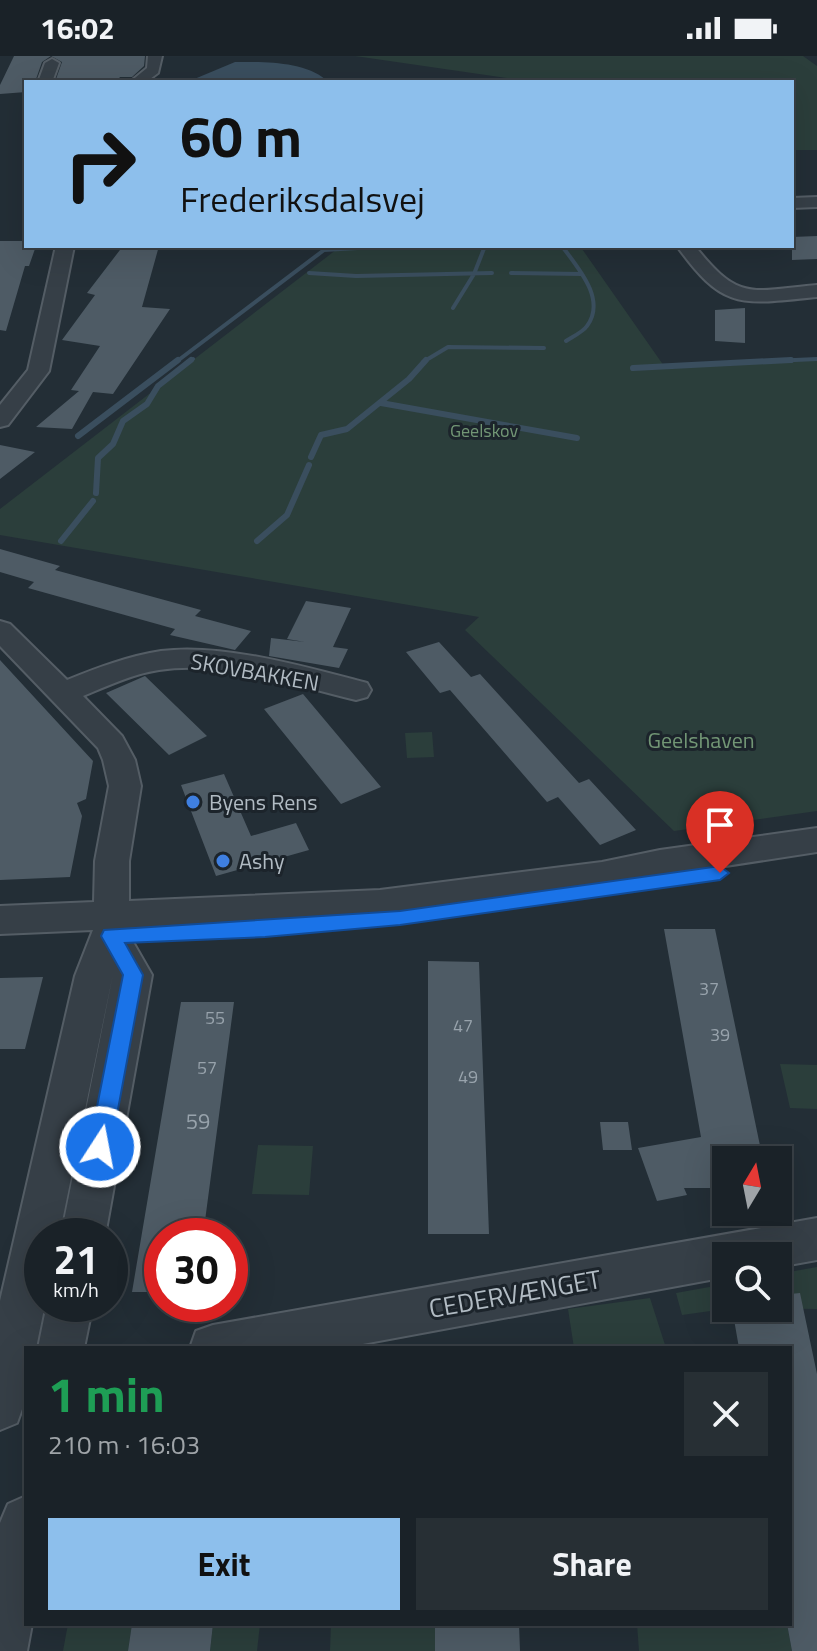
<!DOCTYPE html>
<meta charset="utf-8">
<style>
:root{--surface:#1a2228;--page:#272f34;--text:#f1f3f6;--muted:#9fa4a8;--line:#383f45;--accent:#8dbfec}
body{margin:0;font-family:"Titillium Web",sans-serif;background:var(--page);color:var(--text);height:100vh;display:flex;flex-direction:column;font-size:30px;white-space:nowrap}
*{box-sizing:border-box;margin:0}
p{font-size:26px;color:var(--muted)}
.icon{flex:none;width:44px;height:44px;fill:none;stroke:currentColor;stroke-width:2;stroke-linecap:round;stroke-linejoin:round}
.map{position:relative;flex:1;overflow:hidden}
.side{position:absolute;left:24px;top:1290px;width:768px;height:280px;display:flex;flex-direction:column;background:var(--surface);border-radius:0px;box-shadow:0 8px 32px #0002,0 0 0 2px var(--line)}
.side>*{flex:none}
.top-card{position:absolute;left:24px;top:24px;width:770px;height:168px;border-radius:0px;box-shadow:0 8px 32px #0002,0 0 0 2px var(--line);background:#8dbfec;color:#111;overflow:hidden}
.needle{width:52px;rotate:10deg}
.tools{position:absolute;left:712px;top:1090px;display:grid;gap:16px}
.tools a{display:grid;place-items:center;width:80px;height:80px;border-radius:0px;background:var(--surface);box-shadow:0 8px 32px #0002,0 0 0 2px var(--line);font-size:40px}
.speed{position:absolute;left:24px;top:1162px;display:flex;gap:16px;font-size:40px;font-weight:700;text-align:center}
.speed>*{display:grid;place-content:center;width:104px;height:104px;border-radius:50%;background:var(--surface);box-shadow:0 8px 32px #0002,0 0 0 2px var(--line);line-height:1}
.speed small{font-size:20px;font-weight:400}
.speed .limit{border:12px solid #d22;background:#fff;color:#111}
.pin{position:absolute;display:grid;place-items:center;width:68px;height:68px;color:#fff;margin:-82px -34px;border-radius:50% 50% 50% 0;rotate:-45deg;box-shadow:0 0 8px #0007}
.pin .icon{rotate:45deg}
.me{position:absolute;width:88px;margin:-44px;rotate:11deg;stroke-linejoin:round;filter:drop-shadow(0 0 6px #0008)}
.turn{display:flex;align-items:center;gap:28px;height:168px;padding:0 24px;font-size:36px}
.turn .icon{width:104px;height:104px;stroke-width:2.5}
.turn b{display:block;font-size:56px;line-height:68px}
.round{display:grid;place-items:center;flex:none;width:84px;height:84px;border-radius:0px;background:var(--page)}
.summary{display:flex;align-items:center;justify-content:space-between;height:136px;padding:0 24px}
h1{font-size:48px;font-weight:700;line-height:60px;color:#1e9e55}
.action{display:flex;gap:16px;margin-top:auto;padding:16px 24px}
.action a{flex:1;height:92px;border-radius:0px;background:var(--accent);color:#111;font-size:32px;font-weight:700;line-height:92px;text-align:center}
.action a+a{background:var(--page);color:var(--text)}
.status{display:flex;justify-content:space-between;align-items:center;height:56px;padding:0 40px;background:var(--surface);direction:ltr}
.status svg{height:22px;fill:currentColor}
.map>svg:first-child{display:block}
.green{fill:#2b3e3b}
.water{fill:#3a4e5e}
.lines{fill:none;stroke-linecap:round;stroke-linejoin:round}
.stream-far1{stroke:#3a4e5e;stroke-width:4}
.stream{stroke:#3a4e5e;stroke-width:6}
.building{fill:#4e5b65}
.minor-casing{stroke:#545d65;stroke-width:4}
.minor{fill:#363f47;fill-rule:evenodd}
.route{fill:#1a73e8;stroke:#114b97;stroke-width:2}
.shop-dot{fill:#3f7fe0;stroke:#1c242b;stroke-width:3}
.labels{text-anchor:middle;stroke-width:6;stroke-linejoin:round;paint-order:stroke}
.far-park-label{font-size:18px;fill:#729675;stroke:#1c242b}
.number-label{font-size:18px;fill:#98a3ac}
.street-label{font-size:22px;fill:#b1bbc3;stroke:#1c242b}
.park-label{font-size:22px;fill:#729675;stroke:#1c242b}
.poi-label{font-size:22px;fill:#b1bbc3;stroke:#1c242b;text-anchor:start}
.near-number-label{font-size:22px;fill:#98a3ac}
.near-street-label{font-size:26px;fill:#b1bbc3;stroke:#1c242b}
</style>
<div class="status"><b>16:02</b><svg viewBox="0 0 49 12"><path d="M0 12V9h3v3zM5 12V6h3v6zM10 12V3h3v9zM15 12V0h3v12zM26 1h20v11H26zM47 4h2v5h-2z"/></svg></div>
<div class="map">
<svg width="817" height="1595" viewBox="0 0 817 1595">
<rect width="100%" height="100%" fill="#232e36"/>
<path class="green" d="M355,0H803L817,10V94H792V26H535Z
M341,190H580L664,310L817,304V755L674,775L465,574L479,561L0,479V453Z
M432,676L434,701L407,702L405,677Z
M780,1008L817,1009V1053L790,1052Z
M258,1089L313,1090L309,1139L252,1138Z
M817,1211V1253L732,1252L682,1259L676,1237L726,1228V1252H778V1218Z
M650,1242L666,1292H574L568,1253Z
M68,1568H132L128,1595H63Z
M213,1568H260L257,1595H210Z
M331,1568H435V1595H330Z
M637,1568H787L792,1595H639Z"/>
<path class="water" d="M235,6C263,6 304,5 326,24H192Z"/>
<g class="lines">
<path class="stream-far1" d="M562,190C577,211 607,243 587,270C583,276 572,281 566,285
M309,217L356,220L492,217
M511,217L582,218
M453,252L474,218L485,190
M176,306L324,194L392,190
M189,306L193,303
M423,306L448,291L544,292
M750,306L817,303"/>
<path class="stream" d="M633,312L791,304
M381,347L577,382
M78,380L178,304
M311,401L321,379L347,373L409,323L426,304
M96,437L98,402L113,388L123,365L147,348L158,330L191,304
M61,485L93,445
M257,485L287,459L309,409"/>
</g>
<path class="building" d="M14,0H145L144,10L132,21H120L116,26H55L62,6L51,0L42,6L35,26H26V36L0,38V29Z
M817,180V203L792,204V181Z
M0,185H26V190H36L29,210H25L6,275L0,274Z
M123,190H159L142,251L170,253L113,338L93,336L72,373L36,371L79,335L71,334L100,290L62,284L95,239L87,237Z
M745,252V287L715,285V254Z
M0,389L35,396L0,423Z
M0,493L60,510L55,514L201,554L195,560L251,575L235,594L170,579L175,573L28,532L34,526L0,516Z
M306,545L351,552L333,591L348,593L339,612L269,600L271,582L305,586L287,583Z
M439,586L471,621L480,618L579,727L589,723L636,774L600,789L558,741L547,746L450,634L440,637L406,596Z
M0,604L93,705L86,743L77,747L82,760L70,821L0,824Z
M145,620L207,680L169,699L106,637Z
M303,638L381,731L341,748L264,653Z
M224,718L251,780L296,767L309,794L216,820L181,729Z
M664,873H715L763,1104H726V1132H684L687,1139L657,1145L638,1092L701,1081Z
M428,905L479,906L489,1178H428Z
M43,921L25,993H0V922Z
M181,946H234L203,1180H162V1236H132Z
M600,1066H628L632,1094H603Z
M800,1237L817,1318V1595H792L787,1568H790V1292H739L732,1252L790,1253V1238Z
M132,1568H213L210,1595H128Z
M435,1568H519L520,1595H435Z"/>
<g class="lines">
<defs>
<path id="minor" d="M148,0H162L158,17L146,26H130L147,12Z
M52,3L59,7L52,26H38L45,7Z
M817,141V151L792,152V142Z
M56,190H74L49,315L8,369L0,371V349L28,314Z
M677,190H695C739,246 751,235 817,229V241C742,248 724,256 677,190Z
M0,565L10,568L67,624C97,612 128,600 161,595C223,587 306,611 367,627L371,634L367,641L356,644C294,629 224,604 159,614C133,618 107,630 83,640L122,680L135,704L141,730L129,805V845L380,834L602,806L660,794L817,772V796L660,820L602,832L380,862L129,872V879L152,919L105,1180H61L113,918L59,1180H42V1248H45L36,1292H26V1342L17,1367L0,1374V1245L75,920L93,874L0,878V850L94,846L95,805L109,730L103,704L98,692L0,590Z
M817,1162V1204L778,1211V1200H726V1221L341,1292H190L196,1275L213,1269Z
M47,1248H93L84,1292H38Z
M26,1440V1568H32L27,1595H0V1467L8,1448Z"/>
</defs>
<use href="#minor" class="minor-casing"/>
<use href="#minor" class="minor"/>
</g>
<path class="route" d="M720,810L729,817L720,824L400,869L265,881L125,887L143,919L111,1091L108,1098L100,1101L92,1098L89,1091L123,919L101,880L104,874L400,855Z"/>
<g class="shop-dot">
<circle cx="193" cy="746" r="8"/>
<circle cx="223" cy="805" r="8"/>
</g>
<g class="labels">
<g class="far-park-label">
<text x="484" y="381">Geelskov</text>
</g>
<g class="number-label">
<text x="709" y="939">37</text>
<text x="215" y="968">55</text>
<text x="463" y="976">47</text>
<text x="720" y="985">39</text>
<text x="207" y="1018">57</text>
<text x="468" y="1027">49</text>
</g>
<g class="street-label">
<text transform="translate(255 616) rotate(10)" y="8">SKOVBAKKEN</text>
</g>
<g class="park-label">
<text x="701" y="692">Geelshaven</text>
</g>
<g class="poi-label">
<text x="209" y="754">Byens Rens</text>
<text x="239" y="813">Ashy</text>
</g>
<g class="near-number-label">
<text x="198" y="1073">59</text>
</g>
<g class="near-street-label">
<text transform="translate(515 1238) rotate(-10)" y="9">CEDERVÆNGET</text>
</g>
</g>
</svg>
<div class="tools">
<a><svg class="needle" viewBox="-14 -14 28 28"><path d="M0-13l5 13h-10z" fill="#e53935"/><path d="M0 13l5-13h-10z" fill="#9fa4a8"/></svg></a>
<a><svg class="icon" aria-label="search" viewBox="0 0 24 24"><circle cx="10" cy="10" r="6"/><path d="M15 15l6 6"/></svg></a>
</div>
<div class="speed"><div>21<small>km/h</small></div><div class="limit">30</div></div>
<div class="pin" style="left:720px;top:817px;background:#d93025"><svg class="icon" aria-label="arrive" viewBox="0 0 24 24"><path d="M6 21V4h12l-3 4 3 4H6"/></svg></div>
<svg class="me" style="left:100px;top:1091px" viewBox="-20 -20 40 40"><circle r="17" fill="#1a73e8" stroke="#fff" stroke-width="3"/><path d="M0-11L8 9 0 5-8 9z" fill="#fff"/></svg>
<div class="top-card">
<div class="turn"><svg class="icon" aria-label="right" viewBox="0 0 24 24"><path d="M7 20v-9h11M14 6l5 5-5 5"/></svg><div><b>60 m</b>Frederiksdalsvej</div></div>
</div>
<section class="side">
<div class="summary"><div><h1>1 min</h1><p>210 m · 16:03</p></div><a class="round"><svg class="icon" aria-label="close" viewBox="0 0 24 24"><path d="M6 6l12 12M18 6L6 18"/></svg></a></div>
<div class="action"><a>Exit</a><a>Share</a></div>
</section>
</div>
